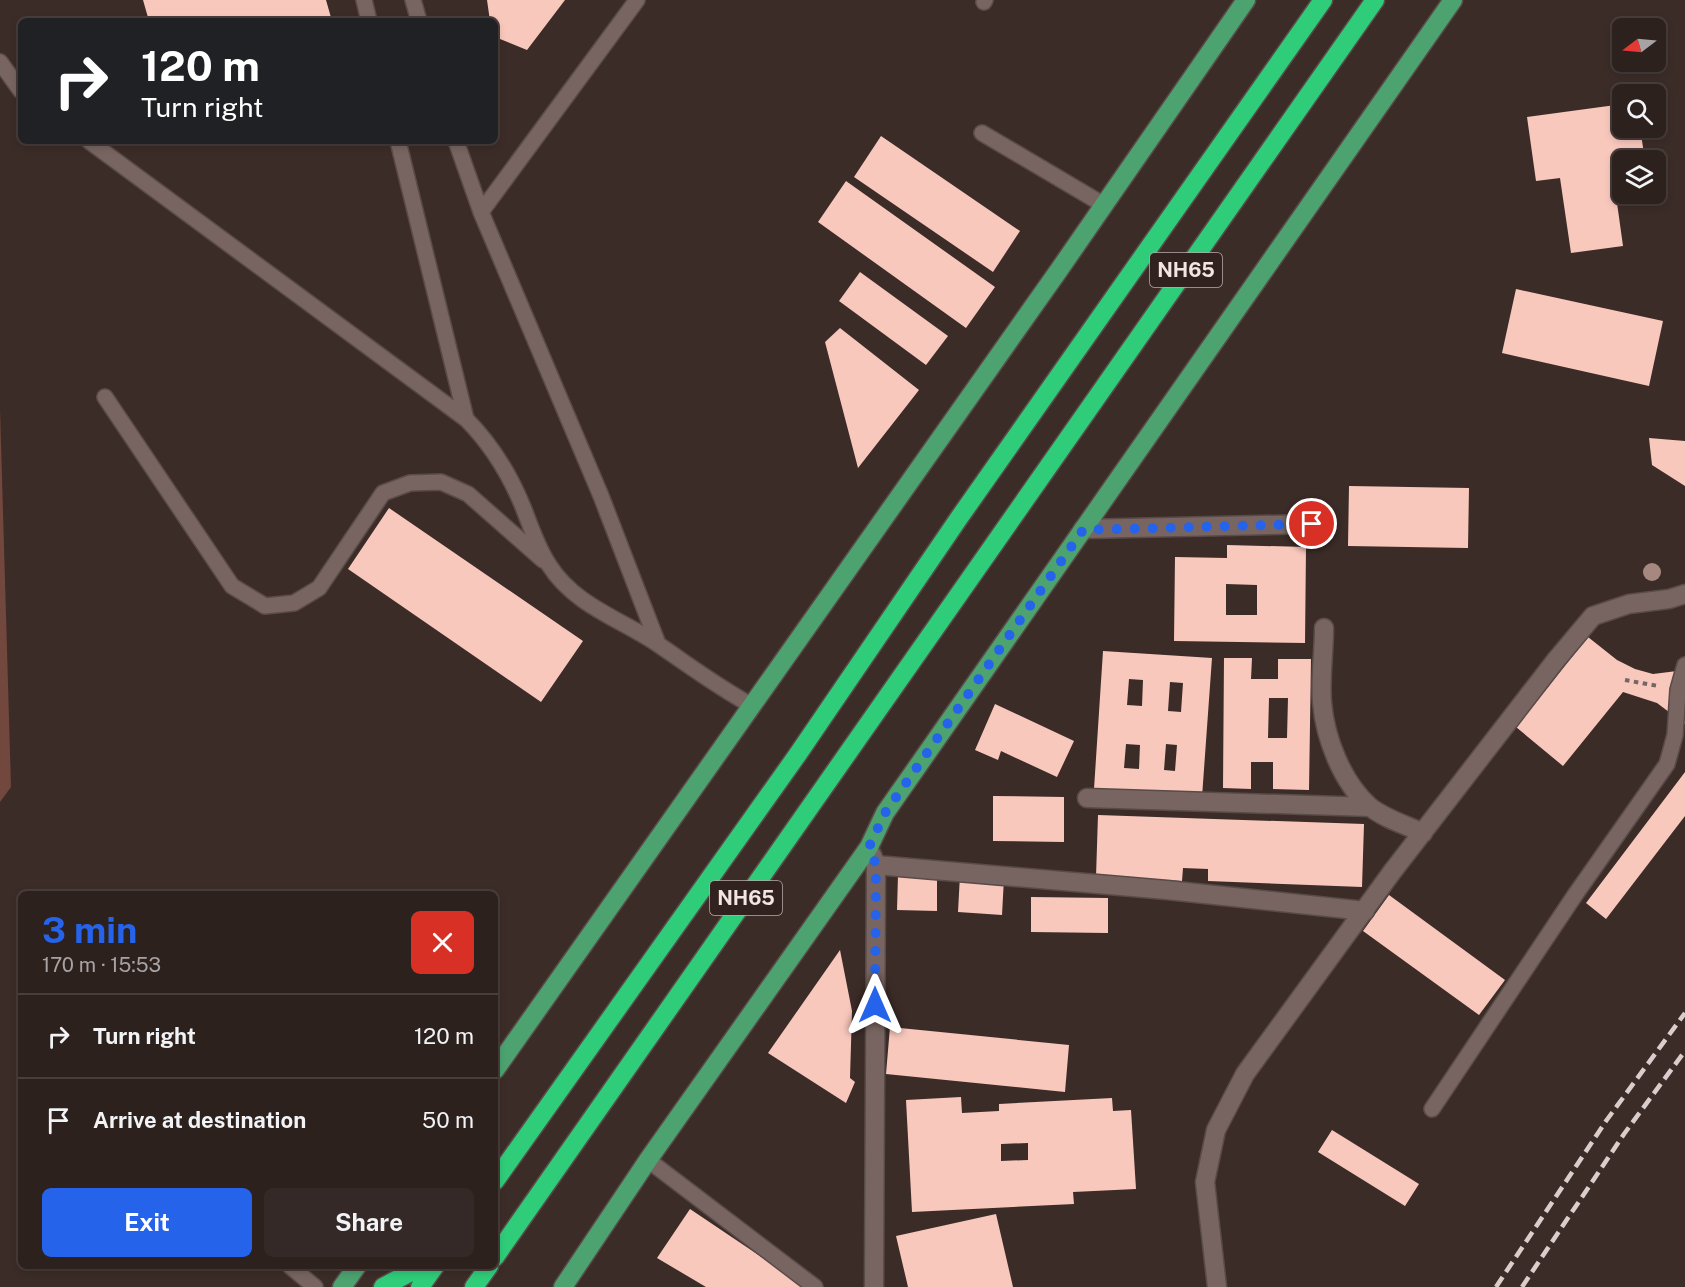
<!DOCTYPE html>
<meta charset="utf-8">
<style>
:root{--surface:#2d211e;--page:#352927;--text:#f1f3f6;--muted:#a7a3a4;--line:#483e3c;--accent:#2563eb}
body{margin:0;font-family:"Public Sans",sans-serif;background:var(--page);color:var(--text);height:100vh;display:flex;flex-direction:column;font-size:22px;white-space:nowrap}
*{box-sizing:border-box;margin:0}
p{font-size:20px;color:var(--muted)}
.icon{flex:none;width:33px;height:33px;fill:none;stroke:currentColor;stroke-width:2;stroke-linecap:round;stroke-linejoin:round}
.map{position:relative;flex:1;overflow:hidden}
.details{position:absolute;left:18px;top:891px;width:480px;height:378px;display:flex;flex-direction:column;background:var(--surface);border-radius:9px;box-shadow:0 3px 9px #0003,0 0 0 2px var(--line)}
.details>*{flex:none}
.hud{position:absolute;left:18px;top:18px;width:480px;height:126px;border-radius:9px;box-shadow:0 3px 9px #0003,0 0 0 2px var(--line);background:#202124;color:#fff;overflow:hidden}
.needle{width:39px;rotate:254deg}
.fabs{position:absolute;left:1612px;top:18px;display:grid;gap:12px}
.fabs a{display:grid;place-items:center;width:54px;height:54px;border-radius:9px;background:var(--surface);box-shadow:0 3px 9px #0003,0 0 0 2px var(--line);font-size:30px}
.pin{position:absolute;display:grid;place-items:center;width:51px;height:51px;color:#fff;margin:-26px;border:3px solid #fff;border-radius:50%;box-shadow:0 2px 6px #0007}
.me{position:absolute;width:66px;margin:-33px;rotate:0deg;stroke-linejoin:round;filter:drop-shadow(0 0 4px #0008)}
.turn{display:flex;align-items:center;gap:21px;height:126px;padding:0 24px;font-size:27px}
.turn .icon{width:78px;height:78px;stroke-width:2.5}
.turn b{display:block;font-size:42px;line-height:51px}
.round{display:grid;place-items:center;flex:none;width:63px;height:63px;border-radius:9px;background:var(--page)}
.overview{display:flex;align-items:center;justify-content:space-between;height:102px;padding:0 24px}
h1{font-size:36px;font-weight:700;line-height:45px;color:var(--accent)}
.cta{display:flex;gap:12px;margin-top:auto;padding:12px 24px}
.cta a{flex:1;height:69px;border-radius:9px;background:var(--accent);color:#fff;font-size:24px;font-weight:700;line-height:69px;text-align:center}
.cta a+a{background:var(--page);color:var(--text)}
ul{padding:0;list-style:none}
li{display:flex;align-items:center;gap:18px;height:84px;padding:0 24px;border-top:2px solid var(--line)}
li div{flex:1}
li b{display:block;font-size:22px}
li em{font-style:normal}
.map>svg:first-child{display:block}
.green{fill:#72473d}
.building{fill:#f9c8bd;fill-rule:evenodd}
.lines{fill:none;stroke-linecap:round;stroke-linejoin:round}
.lane-casing{stroke:#594b48;stroke-width:18}
.street-casing{stroke:#594b48;stroke-width:21}
.primary-casing{stroke:#594b48;stroke-width:21}
.highway-casing{stroke:#594b48;stroke-width:21}
.path{stroke:#746663;stroke-width:4;stroke-dasharray:4.5 4.5;stroke-linecap:butt}
.lane{stroke:#786561;stroke-width:15}
.street{stroke:#786561;stroke-width:18}
.primary{stroke:#4ca370;stroke-width:18}
.highway{stroke:#2fcd7a;stroke-width:18}
.rail{stroke:#d9cecb;stroke-width:4.5;stroke-dasharray:12 6;stroke-linecap:butt}
.tree{fill:#a78881}
.route{stroke:#2563eb;stroke-width:10;stroke-dasharray:0 18}
.labels{text-anchor:middle;stroke-width:6;stroke-linejoin:round;paint-order:stroke}
.shield{fill:#32221f;stroke:#b8aba9;stroke-width:1.5}
.shield-label{font-size:20px;font-weight:bold;fill:#f1e6e4}
</style>
<div class="map">
<svg width="1685" height="1287" viewBox="0 0 1685 1287">
<rect width="100%" height="100%" fill="#3c2c28"/>
<path class="green" d="M0,409L11,787L0,802Z"/>
<path class="building" d="M143,0H326L332,21H149Z
M487,0H565L527,50L495,37V21H490Z
M1623,104V128H1640L1645,160H1623V172L1613,174L1623,246L1571,253L1560,178L1536,181L1527,117Z
M881,136L1020,231L993,272L854,177Z
M846,181L995,287L966,328L818,222Z
M860,272L948,336L926,365L839,301Z
M1516,289L1663,321L1649,386L1502,353Z
M840,328L919,390L858,468L825,342Z
M1649,438L1685,441V486L1652,465Z
M1349,486L1469,488L1468,548L1348,546Z
M389,508L583,641L541,702L348,569Z
M1227,545L1306,547L1305,643L1174,641L1175,557L1227,558ZM1226,584L1257,585V615H1226Z
M1588,637L1617,660L1635,669L1653,674L1685,670V724L1657,703L1623,692L1563,766L1516,727Z
M1103,651L1212,658L1202,797L1094,789ZM1129,679L1143,680L1142,706L1127,705ZM1170,682L1183,683L1181,712L1168,711ZM1126,744L1140,745L1139,769L1124,768ZM1166,744L1177,745L1175,771L1164,770Z
M1224,658H1252L1251,679H1278V659H1311L1309,790L1273,789V762H1251V789L1223,788ZM1269,698H1288L1287,738H1268Z
M995,704L1074,741L1057,777L1001,751L998,760L975,750Z
M1685,772V816L1606,919L1586,903Z
M993,796L1064,797V842L993,841Z
M1098,815L1364,824L1362,887L1208,881V869L1183,868L1182,881L1096,877Z
M898,875H937V911L897,910Z
M960,875L1004,878L1002,915L958,912Z
M1389,895L1505,980L1479,1015L1363,931Z
M1031,897L1108,898V933L1031,932Z
M840,950L852,1011L850,1078L855,1082L846,1103L768,1053Z
M890,1027L1069,1045L1065,1092L886,1074Z
M961,1097L962,1113L999,1111V1104L1112,1098L1113,1111L1131,1110L1136,1189L1073,1192L1074,1204L912,1212L906,1100ZM1028,1143V1160L1001,1161V1144Z
M1332,1130L1419,1184L1405,1206L1318,1152Z
M690,1209L806,1287H706L657,1258Z
M996,1214L1013,1287H908L896,1236Z"/>
<g class="lines">
<defs>
<path id="lane" d="M364,0L369,21
M413,0L419,21
M984,2L985,0
M0,62L21,91
M982,133L1104,205
M89,141L466,419C492,445 509,473 523,507C531,527 537,547 549,565C575,606 621,619 659,645C690,666 718,687 751,705
M398,141L466,419
M456,141L481,212L601,496L658,644
M481,212L637,0
M105,397L232,586L265,606L294,603L319,588L383,493L410,483L441,482L468,494L543,560
M1432,1109L1575,895L1667,764L1675,735L1678,690L1685,665
M648,1160L815,1287
M290,1266L315,1287"/>
<path id="street" d="M1083,529L1312,524
M1324,628C1324,653 1320,678 1322,702C1325,738 1342,782 1369,806C1383,818 1406,825 1423,833
M1087,798L1370,807
M872,855L876,865L874,1287
M876,865L1167,890L1365,911
M1217,1287L1205,1182L1216,1130L1245,1074L1392,872L1556,660L1593,616L1629,604L1669,599L1685,594"/>
<path id="primary" d="M495,1070L1059,270L1246,0
M342,1287L357,1266
M563,1287L648,1160L869,847L885,813L1453,0"/>
<path id="highway" d="M495,1181L798,754L959,518L1323,0
M495,1257L1375,0
M383,1287L422,1266
M420,1287L435,1266
M474,1287L489,1266"/>
</defs>
<use href="#lane" class="lane-casing"/>
<use href="#street" class="street-casing"/>
<use href="#primary" class="primary-casing"/>
<use href="#highway" class="highway-casing"/>
<path class="path" d="M1625,680L1658,686"/>
<use href="#lane" class="lane"/>
<use href="#street" class="street"/>
<use href="#primary" class="primary"/>
<use href="#highway" class="highway"/>
<path class="rail" d="M1496,1287L1606,1121L1685,1013
M1522,1287L1624,1134L1685,1051"/>
</g>
<circle class="tree" cx="1652" cy="572" r="9"/>
<g class="lines">
<path class="route" d="M875,1005L876,865L869,847L885,813L1083,530L1312,524"/>
</g>
<g class="labels">
<g class="shield">
<rect x="1150" y="253" width="72" height="34" rx="4.5"/>
<rect x="710" y="881" width="72" height="34" rx="4.5"/>
</g>
<g class="shield-label">
<text x="1186" y="277">NH65</text>
<text x="746" y="905">NH65</text>
</g>
</g>
</svg>
<div class="fabs">
<a><svg class="needle" viewBox="-14 -14 28 28"><path d="M0-13l5 13h-10z" fill="#e53935"/><path d="M0 13l5-13h-10z" fill="#a7a3a4"/></svg></a>
<a><svg class="icon" aria-label="search" viewBox="0 0 24 24"><circle cx="10" cy="10" r="6"/><path d="M15 15l6 6"/></svg></a>
<a><svg class="icon" aria-label="layers" viewBox="0 0 24 24"><path d="M12 4l9 5-9 5-9-5zM3 14l9 5 9-5"/></svg></a>
</div>
<div class="pin" style="left:1312px;top:524px;background:#d93025"><svg class="icon" aria-label="arrive" viewBox="0 0 24 24"><path d="M6 21V4h12l-3 4 3 4H6"/></svg></div>
<svg class="me" style="left:875px;top:1005px" viewBox="-20 -20 40 40"><path d="M0-17L14 15 0 8-14 15z" fill="#2563eb" stroke="#fff" stroke-width="4"/></svg>
<div class="hud">
<div class="turn"><svg class="icon" aria-label="right" viewBox="0 0 24 24"><path d="M7 20v-9h11M14 6l5 5-5 5"/></svg><div><b>120 m</b>Turn right</div></div>
</div>
<section class="details">
<div class="overview"><div><h1>3 min</h1><p>170 m · 15:53</p></div><a class="round" style="background:#d93025;color:#fff"><svg class="icon" aria-label="close" viewBox="0 0 24 24"><path d="M6 6l12 12M18 6L6 18"/></svg></a></div>
<ul>
<li><svg class="icon" aria-label="right" viewBox="0 0 24 24"><path d="M7 20v-9h11M14 6l5 5-5 5"/></svg><div><b>Turn right</b></div><em>120 m</em></li>
<li><svg class="icon" aria-label="arrive" viewBox="0 0 24 24"><path d="M6 21V4h12l-3 4 3 4H6"/></svg><div><b>Arrive at destination</b></div><em>50 m</em></li>
</ul>
<div class="cta"><a>Exit</a><a>Share</a></div>
</section>
</div>
